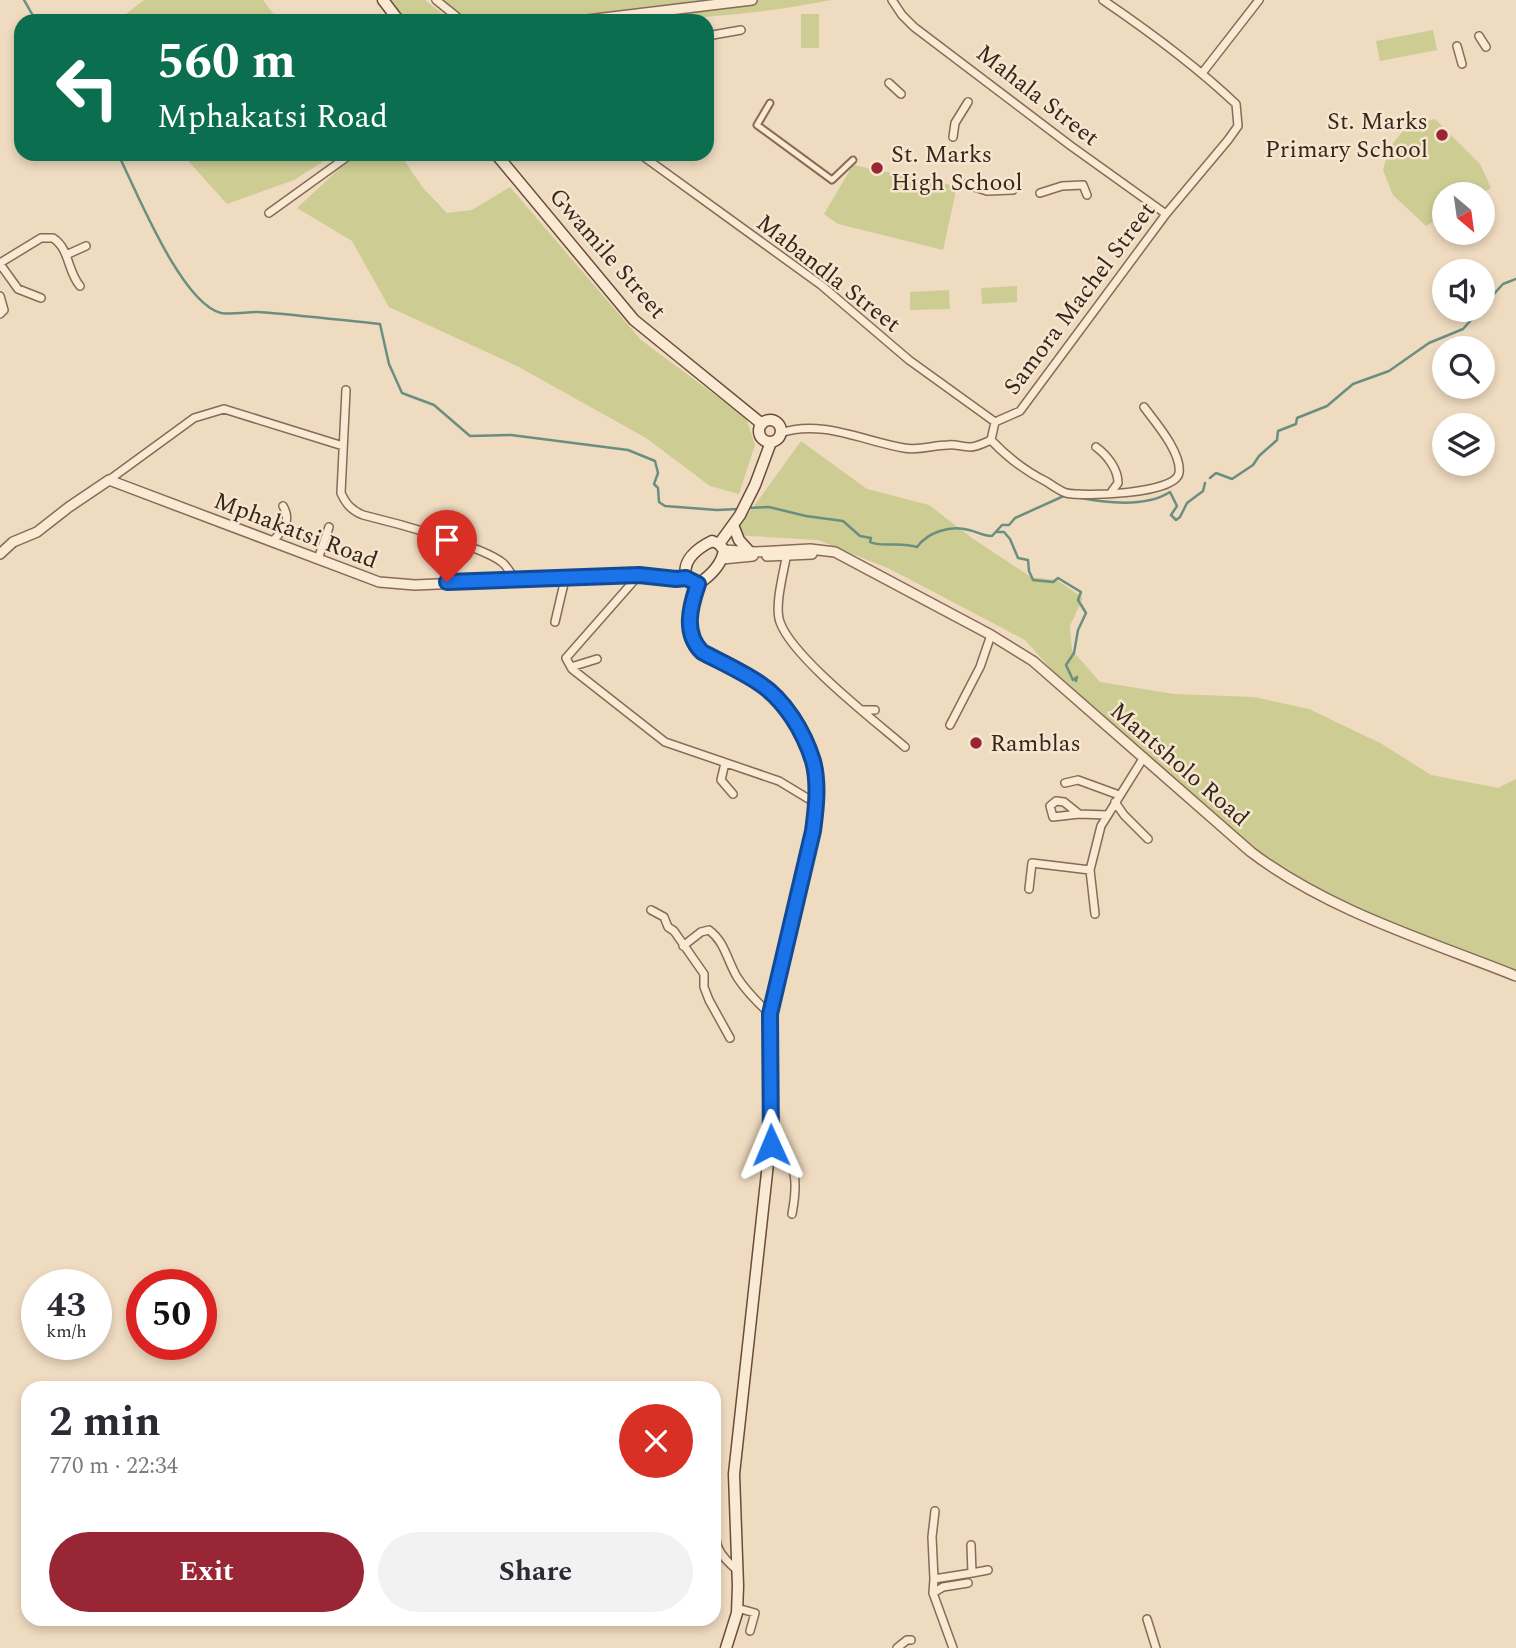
<!DOCTYPE html>
<meta charset="utf-8">
<style>
:root{--surface:#fff;--page:#f2f2f3;--text:#2b2b33;--muted:#7c7c81;--accent:#992635}
body{margin:0;font-family:Spectral,serif;background:var(--page);color:var(--text);height:100vh;display:flex;flex-direction:column;font-size:26px;white-space:nowrap}
*{box-sizing:border-box;margin:0}
p{font-size:23px;color:var(--muted)}
.icon{flex:none;width:38px;height:38px;fill:none;stroke:currentColor;stroke-width:2;stroke-linecap:round;stroke-linejoin:round}
.map{position:relative;flex:1;overflow:hidden}
.sheet{position:absolute;left:21px;top:1381px;width:700px;height:245px;display:flex;flex-direction:column;background:var(--surface);border-radius:21px;box-shadow:0 4px 10px #0003}
.sheet>*{flex:none}
.top-card{position:absolute;left:14px;top:14px;width:700px;height:147px;border-radius:21px;box-shadow:0 4px 10px #0003;background:#0b6e4f;color:#fff;overflow:hidden}
.needle{width:46px;rotate:151deg}
.tools{position:absolute;left:1432px;top:182px;display:grid;gap:14px}
.tools a{display:grid;place-items:center;width:63px;height:63px;border-radius:50%;background:var(--surface);box-shadow:0 4px 10px #0003;font-size:35px}
.speed{position:absolute;left:21px;top:1269px;display:flex;gap:14px;font-size:35px;font-weight:700;text-align:center}
.speed>*{display:grid;place-content:center;width:91px;height:91px;border-radius:50%;background:var(--surface);box-shadow:0 4px 10px #0003;line-height:1}
.speed small{font-size:18px;font-weight:400}
.speed .limit{border:10px solid #d22;background:#fff;color:#111}
.pin{position:absolute;display:grid;place-items:center;width:60px;height:60px;color:#fff;margin:-72px -30px;border-radius:50% 50% 50% 0;rotate:-45deg;box-shadow:0 0 7px #0007}
.pin .icon{rotate:45deg}
.me{position:absolute;width:77px;margin:-38px;rotate:359deg;stroke-linejoin:round;filter:drop-shadow(0 0 5px #0008)}
.turn{display:flex;align-items:center;gap:24px;height:147px;padding:0 28px;font-size:32px}
.turn .icon{width:91px;height:91px;stroke-width:2.5}
.turn b{display:block;font-size:49px;line-height:60px}
.round{display:grid;place-items:center;flex:none;width:74px;height:74px;border-radius:37px;background:var(--page)}
.headline{display:flex;align-items:center;justify-content:space-between;height:119px;padding:0 28px}
h1{font-size:42px;font-weight:700;line-height:52px}
.cta{display:flex;gap:14px;margin-top:auto;padding:14px 28px}
.cta a{flex:1;height:80px;border-radius:42px;background:var(--accent);color:#fff;font-size:28px;font-weight:700;line-height:80px;text-align:center}
.cta a+a{background:var(--page);color:var(--text)}
.map>svg:first-child{display:block}
.green{fill:#cdcc93}
.lines{fill:none;stroke-linecap:round;stroke-linejoin:round}
.stream{stroke:#6a8f81;stroke-width:2.5}
.pedestrian-casing{stroke:#886b57;stroke-width:9}
.minor-casing{stroke:#886b57;stroke-width:10}
.tertiary-casing{stroke:#886b57;stroke-width:12}
.secondary-casing{stroke:#6a4c3b;stroke-width:13}
.pedestrian{stroke:#fae9d3;stroke-width:5}
.minor{stroke:#fae9d3;stroke-width:7}
.tertiary{stroke:#fae9d3;stroke-width:9}
.secondary{stroke:#fae9d3;stroke-width:10}
.route-casing{stroke:#114b97;stroke-width:18}
.route{stroke:#1a73e8;stroke-width:12}
.poi-dot{fill:#992635;stroke:#f6e6cf;stroke-width:2.5}
.labels{text-anchor:middle;stroke-width:5;stroke-linejoin:round;paint-order:stroke}
.street-label{font-size:24px;fill:#37261c;stroke:#f6e6cf}
.poi-label{font-size:24px;fill:#37261c;stroke:#f6e6cf;text-anchor:start}
</style>
<div class="map">
<svg width="1516" height="1648" viewBox="0 0 1516 1648">
<rect width="100%" height="100%" fill="#efdbc0"/>
<path class="green" d="M144,0H263L279,21H117Z
M388,0H425L452,21H405Z
M437,0H831C707,25 587,21 462,21Z
M801,14H819V48H801Z
M1433,30L1437,50L1380,61L1376,41Z
M1435,119L1480,164L1491,188L1481,194H1444V215L1426,226L1393,195L1383,170L1389,148L1407,126Z
M182,154H335L294,180L227,204Z
M355,154H400L423,188L447,213L472,210L510,187L641,340L746,418L755,445L739,494L710,486L646,438L519,367L389,307L352,241L297,208Z
M853,165L957,186L943,250L838,224L824,214Z
M1017,286V302L982,304L981,288Z
M949,290L950,309L910,310V292Z
M801,441L867,489L929,505L972,538L1031,577L1057,580L1083,598L1070,626L1072,650L1100,682L1174,694L1254,697L1309,709L1382,744L1431,775L1498,788L1516,779V976L1335,903L1290,880L1084,706L1025,640L890,569L818,540L733,535Z"/>
<g class="lines">
<path class="stream" d="M24,0L36,21
M118,154C136,190 181,303 221,313C232,315 246,312 258,312C299,315 340,320 380,324L389,364L402,393L434,405L470,436L511,435L628,450L655,461L658,473L654,484L658,488L659,502L665,506L717,510L738,509
M1482,307L1503,284L1516,279
M1210,478L1216,473L1232,479L1253,465L1259,456L1277,440L1278,431L1296,424L1297,418L1327,406L1353,384L1389,371L1429,343L1463,329L1480,310
M1076,497C1105,503 1145,508 1170,492L1177,506L1171,515L1176,520L1180,517L1187,503L1203,491L1205,483
M748,508L769,507L806,516L843,521L860,536L871,538L870,542C882,548 899,541 917,547C928,532 950,525 969,530C978,532 983,536 992,536L1002,525H1009L1015,518L1066,495
M996,532H1004L1010,539L1018,558L1028,560L1029,571L1033,580L1053,582L1058,578L1081,592L1078,600L1086,613L1078,630L1074,653L1066,665L1073,680L1077,677L1076,681"/>
<defs>
<path id="pedestrian" d="M770,103L757,125L832,180L853,160"/>
<path id="minor" d="M436,0L462,21
M892,0L902,15L914,27L1071,146L1166,214
M707,36L741,30
M1479,36L1486,47
M1457,46L1462,64
M1203,72L1259,0
M889,83L901,94
M953,137L955,123L968,102
M640,154L821,285L909,360L995,422
M965,184L987,191L1013,190
M1040,193L1062,186L1083,185L1087,195
M269,213L351,154
M66,255L86,246
M0,263L41,238H53C70,249 67,271 80,286
M0,264L18,289L41,298
M0,296L4,310L0,314
M346,390L341,493C346,504 351,510 363,515C392,522 483,546 503,563C508,568 512,575 516,581
M780,433C822,419 863,441 904,448C920,451 933,445 948,445C955,444 963,447 970,447C977,447 984,443 991,440L995,422L1020,411L1166,214L1228,140L1238,126L1236,104C1195,65 1150,32 1103,0
M991,440C1008,458 1025,471 1047,482C1053,486 1060,491 1066,493C1084,497 1176,494 1179,473C1182,453 1156,423 1144,407
M1096,447C1107,455 1118,469 1118,483L1112,491
M109,480L194,418L224,409L343,446
M272,542C283,530 292,521 283,506
M787,553C784,571 774,606 780,622C792,657 875,721 905,747
M318,559L329,527
M639,575L566,658L572,669L665,742L779,781L817,804
M555,622L565,579
M571,667L597,659
M862,710H875
M950,725L980,667L991,635
M725,763L721,780L733,794
M1065,783L1078,780L1119,795
M1115,802L1124,815L1148,839
M1079,814L1053,817L1050,806L1056,801L1064,802L1079,814L1107,815
M1090,870L1095,914
M1029,889L1032,863L1090,870L1101,826L1144,757
M651,910L664,917L668,927L674,931L704,974V987L709,1000L730,1038
M683,946L701,932L709,930C725,942 727,960 737,977C746,991 758,1003 770,1014
M770,1145C800,1159 797,1187 792,1214
M716,1519C713,1545 718,1554 738,1571
M972,1573L988,1570
M934,1579L932,1537L935,1511
M933,1593L934,1579L972,1573L971,1545
M737,1608L755,1613L750,1631
M1147,1619L1156,1648
M897,1648L907,1640H911
M953,1648L933,1593L943,1587L968,1583"/>
<path id="tertiary" d="M579,21L752,0
M724,550L756,552L810,549L835,552L991,635L1033,661L1251,852C1329,911 1426,940 1516,976
M0,554L13,542L37,532L69,507L109,480L379,582L415,585L639,575L676,579L686,577
M767,556L812,554
M722,559L753,556"/>
<path id="secondary" d="M383,0L399,21
M496,154L634,320L762,424
M759 431a11 11 0 1 1 22 0a11 11 0 1 1-22 0Z
M733,525L739,540L749,551
M712,541L719,544L724,550C722,564 710,576 698,584L686,577C682,560 698,548 712,541Z
M719,544L740,515L755,485L771,442
M698,584C692,602 683,628 696,645C708,662 742,671 760,684C785,701 805,732 813,762C819,783 816,809 813,831L770,1014V1145L734,1474L738,1586L737,1613L726,1648"/>
</defs>
<use href="#pedestrian" class="pedestrian-casing"/>
<use href="#minor" class="minor-casing"/>
<use href="#tertiary" class="tertiary-casing"/>
<use href="#secondary" class="secondary-casing"/>
<use href="#pedestrian" class="pedestrian"/>
<use href="#minor" class="minor"/>
<use href="#tertiary" class="tertiary"/>
<use href="#secondary" class="secondary"/>
</g>
<g class="lines">
<defs>
<path id="route" d="M447,582L639,575L676,579L686,578L698,584C690,607 683,633 702,652C721,662 741,671 759,683C785,700 804,732 813,761C819,783 816,809 813,831L770,1014L771,1145"/>
</defs>
<use href="#route" class="route-casing"/>
<use href="#route" class="route"/>
</g>
<g class="poi-dot">
<circle cx="1442" cy="135" r="7"/>
<circle cx="877" cy="168" r="7"/>
<circle cx="976" cy="743" r="7"/>
</g>
<g class="labels">
<g class="street-label">
<text transform="translate(1038 95) rotate(38)" y="8">Mahala Street</text>
<text transform="translate(608 253) rotate(49)" y="8">Gwamile Street</text>
<text transform="translate(829 273) rotate(38)" y="8">Mabandla Street</text>
<text transform="translate(1079 298) rotate(-53)" y="8">Samora Machel Street</text>
<text transform="translate(296 530) rotate(21)" y="8">Mphakatsi Road</text>
<text transform="translate(1180 764) rotate(41)" y="8">Mantsholo Road</text>
</g>
<g class="poi-label">
<text x="1428" y="129" text-anchor="end">St. Marks<tspan x="1428" dy="28">Primary School</tspan></text>
<text x="891" y="162">St. Marks<tspan x="891" dy="28">High School</tspan></text>
<text x="990" y="751">Ramblas</text>
</g>
</g>
</svg>
<div class="tools">
<a><svg class="needle" viewBox="-14 -14 28 28"><path d="M0-13l5 13h-10z" fill="#e53935"/><path d="M0 13l5-13h-10z" fill="#7c7c81"/></svg></a>
<a><svg class="icon" aria-label="sound" viewBox="0 0 24 24"><path d="M4 9h4l5-4v14l-5-4H4zM17 9q2 3 0 6"/></svg></a>
<a><svg class="icon" aria-label="search" viewBox="0 0 24 24"><circle cx="10" cy="10" r="6"/><path d="M15 15l6 6"/></svg></a>
<a><svg class="icon" aria-label="layers" viewBox="0 0 24 24"><path d="M12 4l9 5-9 5-9-5zM3 14l9 5 9-5"/></svg></a>
</div>
<div class="speed"><div>43<small>km/h</small></div><div class="limit">50</div></div>
<div class="pin" style="left:447px;top:582px;background:#d93025"><svg class="icon" aria-label="arrive" viewBox="0 0 24 24"><path d="M6 21V4h12l-3 4 3 4H6"/></svg></div>
<svg class="me" style="left:771px;top:1145px" viewBox="-20 -20 40 40"><path d="M0-17L14 15 0 8-14 15z" fill="#1a73e8" stroke="#fff" stroke-width="4"/></svg>
<div class="top-card">
<div class="turn"><svg class="icon" aria-label="left" viewBox="0 0 24 24"><path d="M17 20v-9H6M10 6l-5 5 5 5"/></svg><div><b>560 m</b>Mphakatsi Road</div></div>
</div>
<section class="sheet">
<div class="headline"><div><h1>2 min</h1><p>770 m · 22:34</p></div><a class="round" style="background:#d93025;color:#fff"><svg class="icon" aria-label="close" viewBox="0 0 24 24"><path d="M6 6l12 12M18 6L6 18"/></svg></a></div>
<div class="cta"><a>Exit</a><a>Share</a></div>
</section>
</div>
